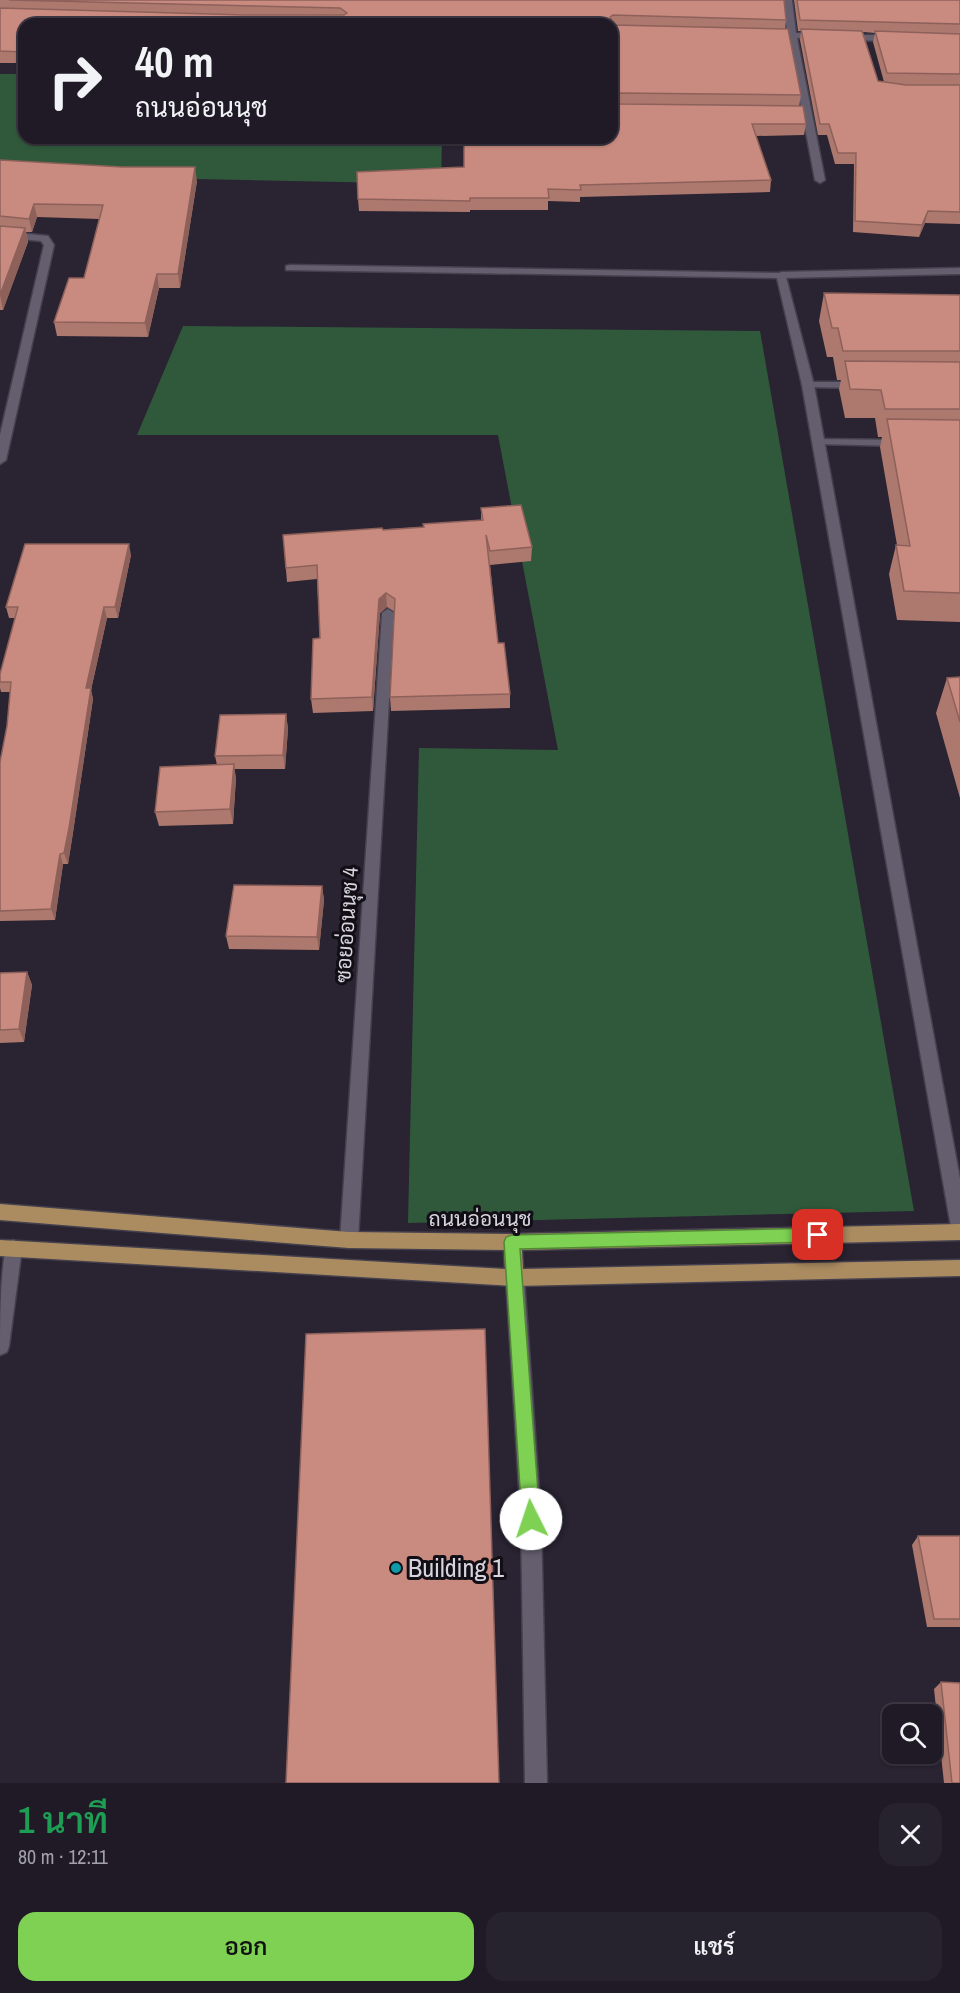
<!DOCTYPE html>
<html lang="th">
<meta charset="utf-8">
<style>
:root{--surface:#1f1a26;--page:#27232e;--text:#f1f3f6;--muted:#a1a1a7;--line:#3c3843;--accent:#7ed153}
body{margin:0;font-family:"Archivo Narrow",Sarabun,sans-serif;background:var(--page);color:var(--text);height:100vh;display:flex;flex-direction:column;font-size:22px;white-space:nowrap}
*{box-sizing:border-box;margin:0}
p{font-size:20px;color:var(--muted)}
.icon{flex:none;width:33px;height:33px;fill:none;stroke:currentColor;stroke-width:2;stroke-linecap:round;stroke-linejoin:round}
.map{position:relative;height:1783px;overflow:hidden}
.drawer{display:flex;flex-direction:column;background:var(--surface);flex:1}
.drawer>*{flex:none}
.hud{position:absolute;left:18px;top:18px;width:600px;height:126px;border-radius:18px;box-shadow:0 2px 4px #0004,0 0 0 2px var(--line);background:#1f1a26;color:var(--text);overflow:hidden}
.buttons{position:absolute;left:882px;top:1704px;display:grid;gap:12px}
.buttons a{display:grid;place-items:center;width:60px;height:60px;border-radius:12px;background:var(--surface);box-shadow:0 2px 4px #0004,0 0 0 2px var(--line);font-size:30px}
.pin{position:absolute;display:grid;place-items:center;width:51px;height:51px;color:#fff;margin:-26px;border-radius:12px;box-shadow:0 3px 9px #0006}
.me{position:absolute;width:66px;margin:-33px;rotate:356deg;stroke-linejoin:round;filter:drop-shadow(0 0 4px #0008)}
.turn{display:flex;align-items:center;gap:21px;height:126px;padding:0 18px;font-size:27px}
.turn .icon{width:78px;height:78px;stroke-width:2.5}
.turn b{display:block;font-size:42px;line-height:51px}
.round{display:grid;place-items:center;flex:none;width:63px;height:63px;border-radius:18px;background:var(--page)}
.headline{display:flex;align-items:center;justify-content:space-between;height:102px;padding:0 18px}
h1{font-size:36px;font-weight:600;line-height:45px;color:#1e9e55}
.action{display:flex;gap:12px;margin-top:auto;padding:12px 18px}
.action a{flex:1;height:69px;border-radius:18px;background:var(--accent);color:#111;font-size:24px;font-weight:600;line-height:69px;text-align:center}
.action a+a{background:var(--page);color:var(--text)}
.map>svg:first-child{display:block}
.green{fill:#30593b}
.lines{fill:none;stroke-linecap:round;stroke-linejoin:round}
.service-casing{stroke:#45404d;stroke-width:3}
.minor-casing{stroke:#45404d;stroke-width:3}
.primary-casing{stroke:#45404d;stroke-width:3}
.service{fill:#645e6f;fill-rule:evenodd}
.minor{fill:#645e6f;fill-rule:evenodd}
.primary{fill:#ab8c61;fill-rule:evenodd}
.wall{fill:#ad786e;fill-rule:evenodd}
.shaded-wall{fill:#8d615a}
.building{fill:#c98b80;stroke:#8d615a;stroke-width:1.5}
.route{fill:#7ed153;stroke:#528836;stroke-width:1.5}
.culture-dot{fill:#0f9aa8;stroke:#110e15;stroke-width:2}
.labels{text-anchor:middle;stroke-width:6;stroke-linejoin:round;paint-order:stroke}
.street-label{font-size:21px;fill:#d7d4de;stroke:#110e15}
.near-poi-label{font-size:26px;fill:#d7d4de;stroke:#110e15;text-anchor:start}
</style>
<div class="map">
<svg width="960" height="1783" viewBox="0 0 960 1783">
<rect width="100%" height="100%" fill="#292332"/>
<path class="green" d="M0,74H24V138H442L441,184L0,175Z
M183,326L760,331L914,1211L408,1223L419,748L558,750L498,435H137Z"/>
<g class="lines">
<defs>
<path id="service" d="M960,268V274L781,278L776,275L781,272Z
M808,382H861L867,385L861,388L804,387L802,385Z
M818,439L899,440L905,443L899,446L814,444V440Z
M515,1270L521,1272L524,1278L541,1519L547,1783H525L521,1519L506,1278L509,1272Z"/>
<path id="minor" d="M784,0H792L796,33H819L823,36L819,39L797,38L825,180L820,183L815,180L788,38H771L767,35L771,32L787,33Z
M843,35H894L898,38L894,41L846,40L843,39Z
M0,231L48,236L54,245L6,460L0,464V435L44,245L41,241L0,237Z
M290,265L785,273L814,385L960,1179V1235L954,1233L951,1227L802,385L777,278L286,270V266Z
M388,609L394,613L358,1240L355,1246L349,1248L343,1246L340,1240L382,613Z
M13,1240L19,1242L22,1248L9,1346L7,1352L0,1355C0,1323 0,1271 7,1242Z"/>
<path id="primary" d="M0,1204L349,1232L512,1234L960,1224V1240L522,1250L523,1269L960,1260V1276L515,1286L0,1256V1240L505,1269L504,1250L349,1248L0,1220Z"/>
</defs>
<use href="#service" class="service-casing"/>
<use href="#minor" class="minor-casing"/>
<use href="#primary" class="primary-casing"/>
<use href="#service" class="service"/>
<use href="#minor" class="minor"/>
<use href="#primary" class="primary"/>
</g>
<path class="wall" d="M0,0H784L786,20L785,29L801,95L799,106L806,124L804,135L756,136L771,180L770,192L580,197V202L548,201V210H470V212L359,211L358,199L464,167L612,24H24V63H0Z
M794,0H960V224L925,223L919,237L853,232L854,164H835L827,135H818L800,40L801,31H798ZM863,32L875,33L873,42L884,82L878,81Z
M0,160L197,181L180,288H159L148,337L57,336L54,322L84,278L99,219L37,217L32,232H26L28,242L3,310H0Z
M824,293L960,295V622L897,620L889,574L896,545H897L880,447L882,437H878L875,418H845L839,389L841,380H837L833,357H827L819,321Z
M481,508L532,547L531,561L490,565L498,643L510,694V708L391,711L390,697L395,612L387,607L380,613L373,711L313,713L311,699L320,638L317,579L287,582L283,535L423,527L481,520Z
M131,555L118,618H107L91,690L93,699L72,839L68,864H63L55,920L0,921V762L7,726L10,692H1L0,688V674L15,618H9L6,607Z
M960,677V798L936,713L947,678Z
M286,714L288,729L285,769H234L236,778L233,824L159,826L155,812L217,765L215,756Z
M322,886L324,900L319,950L229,949L226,936Z
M27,972L32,985L24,1042L0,1043V973Z
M918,1536H960V1627H927L912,1545Z
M941,1682L960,1783H944L934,1689Z"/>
<path class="shaded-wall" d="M620,93L619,105L613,98Z
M195,167L197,181L180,288L178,274Z
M34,204L37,217L32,232L29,219Z
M928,211L925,223L919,237L922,225Z
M25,228L28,242L3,310L0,295Z
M157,274L159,288L148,337L145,323Z
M129,544L131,555L118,618L115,607Z
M386,593L387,607L380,613L373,711L372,697L379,599Z
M104,607L107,618L91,690L93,699L72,839L68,864L64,853L86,688Z
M286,714L288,729L285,769L283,755Z
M234,764L236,778L233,824L230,809Z
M60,854L63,864L55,920L51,909Z
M322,886L324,900L319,950L317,937Z
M27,972L32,985L24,1042L19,1029Z"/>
<path class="building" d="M9,0H784L786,20L613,15L610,17L613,25L788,29L801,95L620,93L613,98L620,104L803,106L806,124H752L771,180L580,185L581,190L548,189L549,198H470V201L358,199L357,172L464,167V138H612V24H24V52L0,51V8L245,15H344L347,13L340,8Z
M797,0H960V24L800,20Z
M801,29L862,31L878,81L906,85H960V212L928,211L922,225L855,221L856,153H838L829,124H820Z
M875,31L960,34V74L887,73Z
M0,160L122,167H195L178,274H157L145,323L54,322L69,278H84L103,205L34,204L29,219L0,216Z
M0,226L25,228L0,295Z
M824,293L960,295V351H843L838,328H832Z
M845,361L960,362V409H885L881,390L850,389Z
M887,419L960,420V593L904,591L896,545L910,546Z
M521,505L532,547L490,551L486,535L498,643H504L510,694L390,697L395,599L386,593L379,599L372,697L311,699L313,639L320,638L317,565L286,568L283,535L382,528L383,530L424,527L423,524L483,520L481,508Z
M25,544H129L115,607H104L86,688H91L69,828L64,853L60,854L51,909L0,911V762L7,726L11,682H0V674L18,607H6Z
M960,677V722L947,678Z
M286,714L283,755L215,756L220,715Z
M234,764L230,809L155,812L160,767Z
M234,885L322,886L317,937L226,936Z
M27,972L19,1029L0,1030V973Z
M485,1329L499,1783H286L306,1334Z
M918,1536H960V1619H934Z
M941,1682L960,1683V1783H952Z"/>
<path class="route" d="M818,1228L824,1230L826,1235L824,1240L818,1242L520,1249L540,1519L537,1525L531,1528L524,1525L522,1519L504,1242L506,1237L512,1235Z"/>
<circle class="culture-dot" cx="396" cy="1568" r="6"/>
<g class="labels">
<g class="street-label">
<text transform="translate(347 925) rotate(-86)" y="7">ซอยอ่อนนุช 4</text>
<text x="480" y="1226">ถนนอ่อนนุช</text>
</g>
<g class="near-poi-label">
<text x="408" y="1577">Building 1</text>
</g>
</g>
</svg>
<div class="buttons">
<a><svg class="icon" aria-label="search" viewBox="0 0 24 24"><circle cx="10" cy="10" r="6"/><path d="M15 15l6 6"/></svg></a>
</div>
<div class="pin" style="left:818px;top:1235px;background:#d93025"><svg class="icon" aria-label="arrive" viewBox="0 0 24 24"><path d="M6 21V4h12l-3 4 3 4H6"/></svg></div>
<svg class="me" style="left:531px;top:1519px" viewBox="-20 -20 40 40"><circle r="19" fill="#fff"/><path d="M0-13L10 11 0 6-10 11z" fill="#7ed153"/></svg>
<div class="hud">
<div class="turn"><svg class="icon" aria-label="right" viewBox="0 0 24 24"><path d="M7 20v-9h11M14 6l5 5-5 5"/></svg><div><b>40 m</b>ถนนอ่อนนุช</div></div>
</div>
</div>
<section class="drawer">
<div class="headline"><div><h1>1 นาที</h1><p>80 m · 12:11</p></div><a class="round"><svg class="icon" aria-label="close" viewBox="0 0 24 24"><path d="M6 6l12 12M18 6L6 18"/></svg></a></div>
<div class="action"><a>ออก</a><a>แชร์</a></div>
</section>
